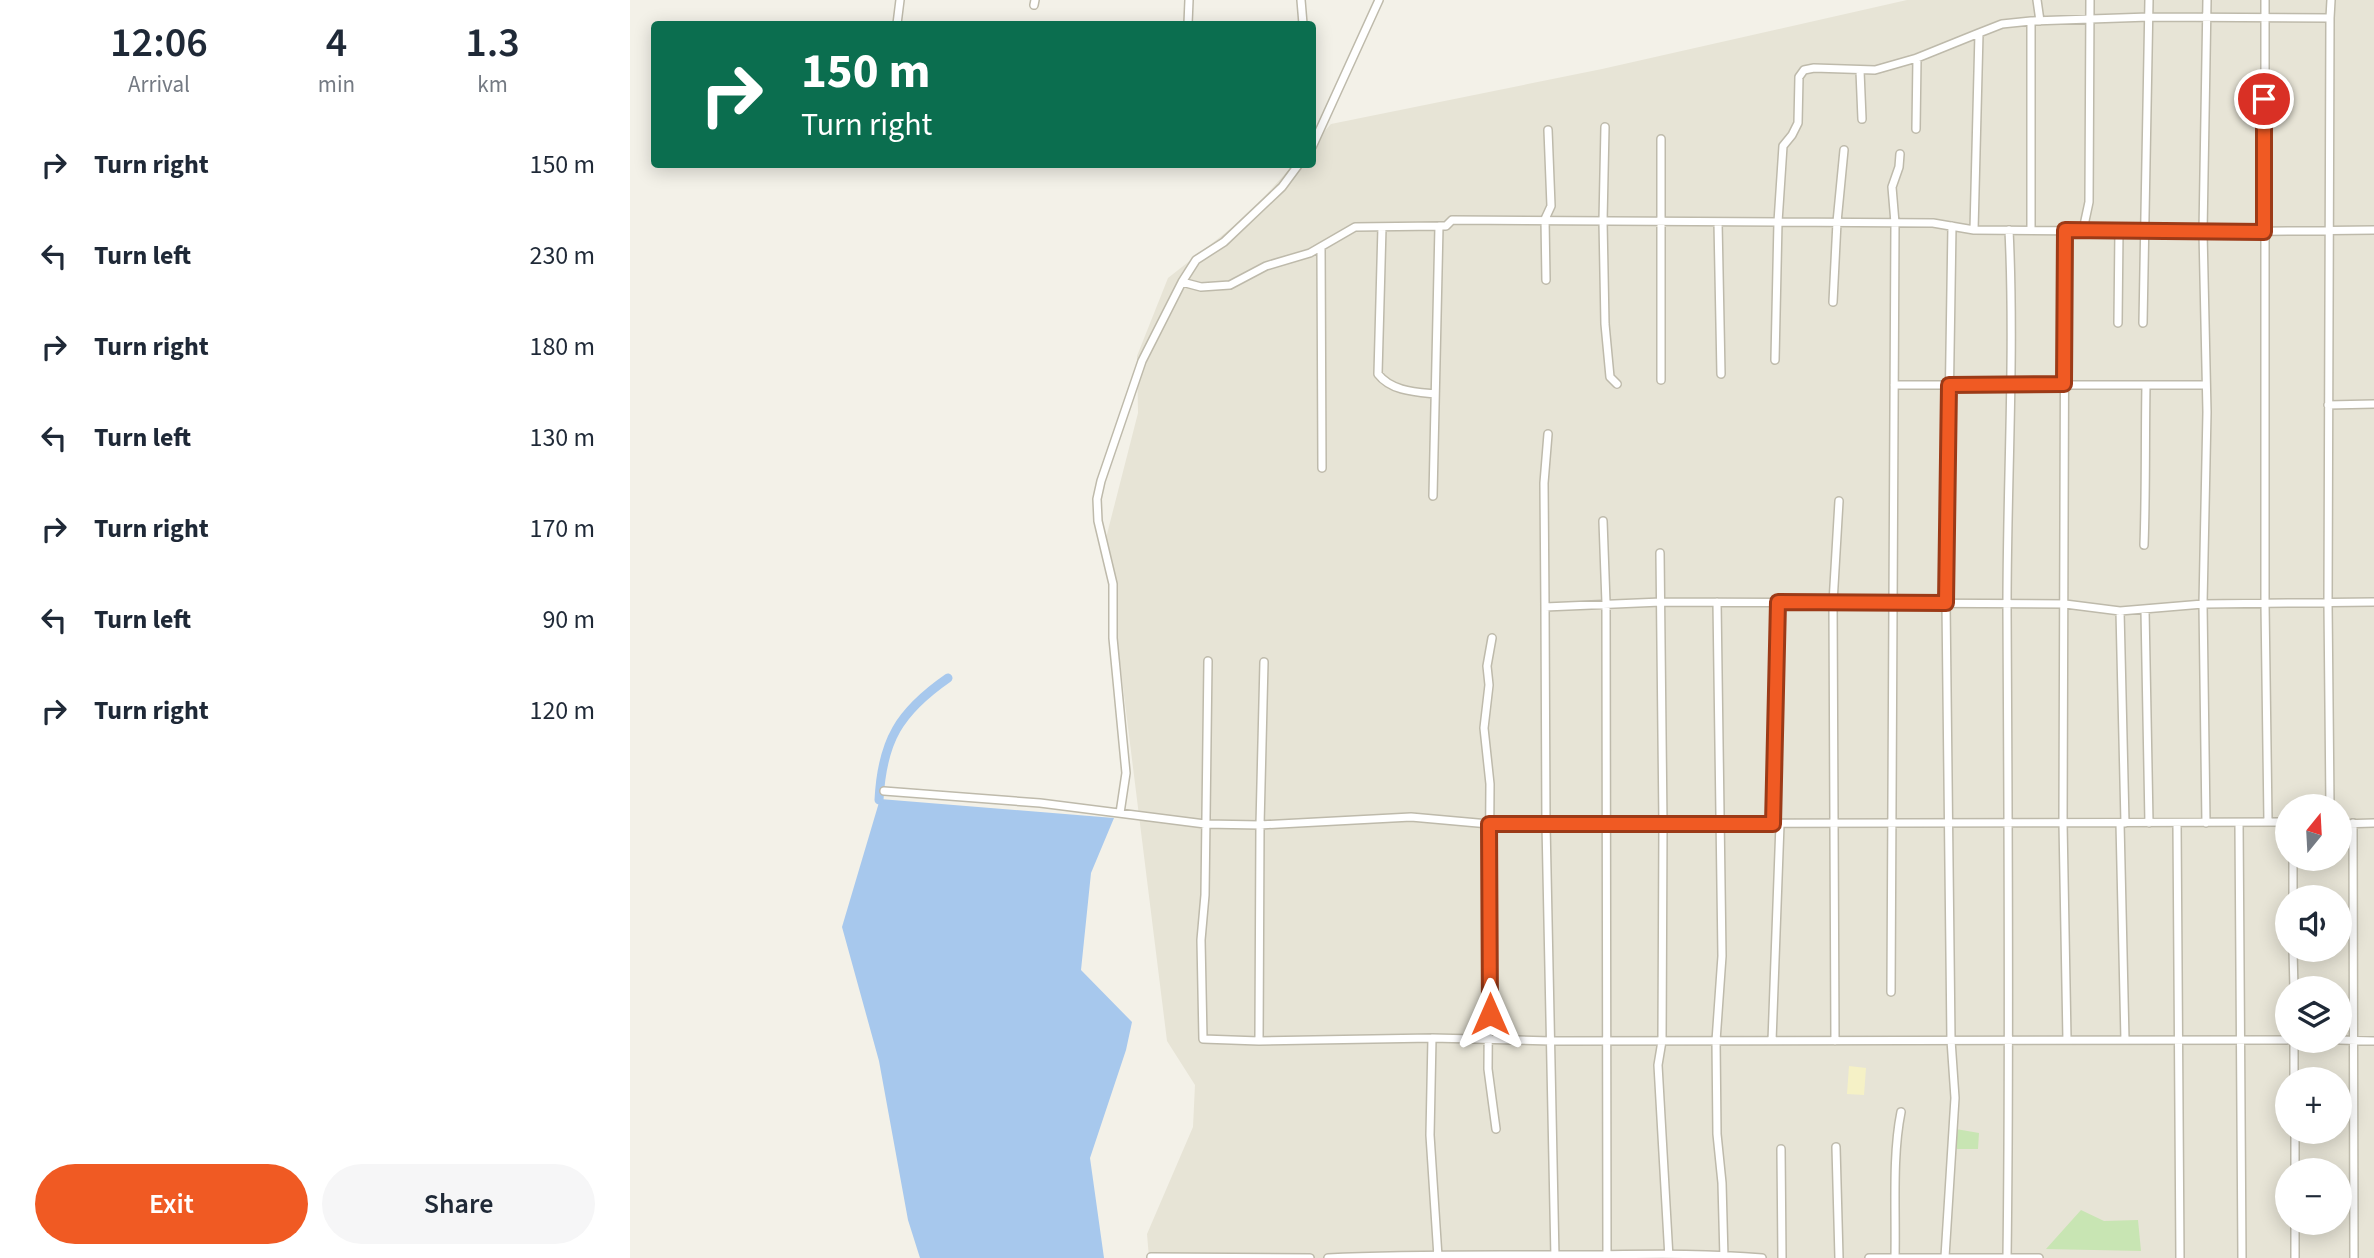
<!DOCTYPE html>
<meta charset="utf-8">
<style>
:root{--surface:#fff;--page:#f6f6f7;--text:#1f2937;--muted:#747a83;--accent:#f05a23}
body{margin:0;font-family:"Source Sans 3",sans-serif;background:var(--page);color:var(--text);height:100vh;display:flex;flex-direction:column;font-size:26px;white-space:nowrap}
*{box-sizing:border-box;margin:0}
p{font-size:23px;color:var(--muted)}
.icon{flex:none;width:38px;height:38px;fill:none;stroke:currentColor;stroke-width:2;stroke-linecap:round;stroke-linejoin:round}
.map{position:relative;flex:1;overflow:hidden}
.details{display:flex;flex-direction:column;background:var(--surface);width:630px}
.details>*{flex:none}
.banner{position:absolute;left:21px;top:21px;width:665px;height:147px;border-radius:7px;box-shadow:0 4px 18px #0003;background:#0b6e4f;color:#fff;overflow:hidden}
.needle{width:46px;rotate:18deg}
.fabs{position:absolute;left:1645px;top:794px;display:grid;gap:14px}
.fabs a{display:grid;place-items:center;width:77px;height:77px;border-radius:50%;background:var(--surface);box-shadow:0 4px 18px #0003;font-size:35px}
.pin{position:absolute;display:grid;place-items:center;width:60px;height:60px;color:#fff;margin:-30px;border:4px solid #fff;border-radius:50%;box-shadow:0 2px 7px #0007}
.me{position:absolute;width:77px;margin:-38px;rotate:0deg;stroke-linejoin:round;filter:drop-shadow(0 0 5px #0008)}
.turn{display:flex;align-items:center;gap:24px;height:147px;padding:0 35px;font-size:32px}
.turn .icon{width:91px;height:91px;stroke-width:2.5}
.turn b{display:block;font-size:49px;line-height:60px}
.eta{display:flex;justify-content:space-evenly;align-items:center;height:119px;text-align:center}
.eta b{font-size:42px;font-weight:600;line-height:49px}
.primary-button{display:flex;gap:14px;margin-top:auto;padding:14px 35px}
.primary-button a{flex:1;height:80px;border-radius:42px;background:var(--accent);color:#fff;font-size:28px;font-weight:600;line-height:80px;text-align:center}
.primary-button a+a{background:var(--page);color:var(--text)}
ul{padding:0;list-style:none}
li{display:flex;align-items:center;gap:21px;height:91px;padding:0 35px}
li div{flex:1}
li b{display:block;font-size:26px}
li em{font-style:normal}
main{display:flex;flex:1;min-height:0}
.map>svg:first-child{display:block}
.residential{fill:#e7e4d6;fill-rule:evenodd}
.green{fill:#c8e5b3}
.sand{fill:#f5f1c6}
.water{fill:#a7c8ed}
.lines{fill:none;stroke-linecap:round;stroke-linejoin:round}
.canal{stroke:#a7c8ed;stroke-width:9}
.street-casing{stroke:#bebaab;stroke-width:10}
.street{stroke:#fff;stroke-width:7}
.route-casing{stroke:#9c3a17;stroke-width:18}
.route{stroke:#f05a23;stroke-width:12}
</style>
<main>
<section class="details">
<div class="eta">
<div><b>12:06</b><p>Arrival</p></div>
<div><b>4</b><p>min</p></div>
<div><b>1.3</b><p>km</p></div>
</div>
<ul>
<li><svg class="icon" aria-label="right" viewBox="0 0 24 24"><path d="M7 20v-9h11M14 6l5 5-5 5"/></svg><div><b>Turn right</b></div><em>150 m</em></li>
<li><svg class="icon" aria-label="left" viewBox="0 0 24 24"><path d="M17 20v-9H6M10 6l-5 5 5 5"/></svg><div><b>Turn left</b></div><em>230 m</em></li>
<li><svg class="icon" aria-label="right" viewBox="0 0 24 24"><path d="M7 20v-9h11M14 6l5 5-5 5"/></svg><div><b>Turn right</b></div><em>180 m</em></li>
<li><svg class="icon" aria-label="left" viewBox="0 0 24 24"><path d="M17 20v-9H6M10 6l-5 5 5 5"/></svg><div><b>Turn left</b></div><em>130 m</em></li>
<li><svg class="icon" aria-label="right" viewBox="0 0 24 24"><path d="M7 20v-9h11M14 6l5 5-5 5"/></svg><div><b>Turn right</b></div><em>170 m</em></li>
<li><svg class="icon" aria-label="left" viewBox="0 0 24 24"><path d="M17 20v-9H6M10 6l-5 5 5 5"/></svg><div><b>Turn left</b></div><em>90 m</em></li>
<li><svg class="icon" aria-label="right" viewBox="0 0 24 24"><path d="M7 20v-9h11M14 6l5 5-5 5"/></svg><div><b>Turn right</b></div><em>120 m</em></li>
</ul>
<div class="primary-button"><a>Exit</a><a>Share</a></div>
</section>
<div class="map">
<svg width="1744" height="1258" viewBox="0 0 1744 1258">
<rect width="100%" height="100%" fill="#f3f1e8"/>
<path class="residential" d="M1277,0H1744V1258H519L517,1234L563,1127L565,1085L537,1041L475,542L508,413L507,356L538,278L618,215L663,165L682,164L683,144L701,124L972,69ZM1657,807H1710V859H1657ZM1657,898H1710V950H1657ZM1657,989H1710V1041H1657ZM1657,1080H1710V1132H1657ZM1657,1171H1710V1223H1657Z"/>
<path class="green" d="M1326,1129L1349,1133L1348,1149H1327Z
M1451,1210L1474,1221L1508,1220L1511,1251L1416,1249Z"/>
<path class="sand" d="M1219,1066L1236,1068L1234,1095L1217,1094Z"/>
<path class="water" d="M250,799L484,818L461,873L451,970L502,1022L496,1050L460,1158L474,1258H290L278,1220L249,1061L212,927Z"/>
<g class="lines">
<path class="canal" d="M249,800C252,741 269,712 318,678"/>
<defs>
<path id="street" d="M671,0L673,24
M1407,0L1410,21
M1635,0V604L1638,821
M404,5L405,0
M1700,18L1698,603L1700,807
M1401,21V230
M267,24L270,0
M558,24L559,0
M1230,71L1232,119
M975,127L973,221L975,324L980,377L987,384
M1286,129L1287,58
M1031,139V380
M682,147L749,0
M1088,222L1091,374
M752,227L748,374C761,391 785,392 805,394
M1344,230L1349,33L1372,24L1401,21L1519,17L1700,18L1701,0
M1435,230L1433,823L1437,1040
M1453,230L1459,202L1460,0
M691,247L692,468
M916,280L915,219L921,206L918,130
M552,282L571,287L600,285L636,266L680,253L725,227L809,226H816L822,220L1303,223L1344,230L1573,232L1744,230
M1203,302L1207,222L1214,150
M1488,323L1489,230
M1513,323L1519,0
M1145,360L1148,222L1153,146L1162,135L1168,123L1169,77L1174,70L1184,68L1245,70L1287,58L1349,33
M1264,385H1576
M1698,405L1744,404
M803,496L809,226
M973,521L976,603L977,1258
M1514,545C1516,492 1515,439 1516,386
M1030,553L1033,824L1032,1041L1028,1065L1039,1258
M1087,602L1092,956L1086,1041L1087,1134L1092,1183L1094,1258
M915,607L914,483L918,434
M1515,610L1519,823
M1490,611L1495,823
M862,638L857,666L859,685L854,728L860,784L858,1069L866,1129
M578,661L575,895L571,940L573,1039L629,1041L802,1038L921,1041L1657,1040
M254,791L410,803L575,824L630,825L781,817L859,824L1657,822
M490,813L496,773L483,638V584L468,521L467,499L471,481L512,361L552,282L566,260L594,242L652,187L669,164
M1490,823L1495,1040
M1547,823L1550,1258
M1576,823L1573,604L1577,412L1573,232L1577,0
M1609,823L1612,1258
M1723,823L1724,1258
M1143,824L1148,602
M1710,824L1744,823
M1663,859V898
M1663,950L1664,989
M1261,992L1265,223L1262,187L1269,167L1270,154
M802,1038L800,1135L808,1257
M1710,1040L1744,1041
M629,1041L630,825L634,662
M1142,1041L1150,824
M1205,1041L1203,603L1209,501
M1664,1041V1080
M1665,1132V1171
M1206,1147L1209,1258
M1151,1149L1152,1258
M1665,1223V1258
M521,1257L680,1258
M1265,1257C1266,1210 1262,1157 1271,1112
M1315,1257L1325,1098L1321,1040L1316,603L1322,226
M698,1258C774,1254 851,1255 928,1255C996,1255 1064,1252 1132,1258
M925,1258L916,824L915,607L1031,602L1435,604L1490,611L1573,604L1744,602
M1239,1258H1409
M1377,1258C1380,1041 1378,824 1377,606C1377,481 1385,355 1379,230"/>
</defs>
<use href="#street" class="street-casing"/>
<use href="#street" class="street"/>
</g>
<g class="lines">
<defs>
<path id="route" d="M860,1014L859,824H1143L1148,602L1316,603L1319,385L1434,384L1435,230L1634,232V99"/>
</defs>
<use href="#route" class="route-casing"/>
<use href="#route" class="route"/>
</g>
</svg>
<div class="fabs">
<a><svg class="needle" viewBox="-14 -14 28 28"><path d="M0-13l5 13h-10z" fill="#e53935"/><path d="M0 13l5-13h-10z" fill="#747a83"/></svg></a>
<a><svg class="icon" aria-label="sound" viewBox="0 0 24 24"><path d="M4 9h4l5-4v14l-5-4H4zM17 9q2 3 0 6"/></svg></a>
<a><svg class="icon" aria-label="layers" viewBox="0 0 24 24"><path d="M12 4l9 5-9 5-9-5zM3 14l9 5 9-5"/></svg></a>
<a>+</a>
<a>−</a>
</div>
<div class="pin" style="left:1634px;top:99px;background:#d93025"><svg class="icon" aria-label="arrive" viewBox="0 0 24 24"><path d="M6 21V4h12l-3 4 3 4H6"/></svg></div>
<svg class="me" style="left:860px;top:1014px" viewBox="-20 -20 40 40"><path d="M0-17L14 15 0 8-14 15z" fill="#f05a23" stroke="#fff" stroke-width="4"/></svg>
<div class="banner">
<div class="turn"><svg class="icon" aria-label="right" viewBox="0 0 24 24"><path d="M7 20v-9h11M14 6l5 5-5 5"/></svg><div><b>150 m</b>Turn right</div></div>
</div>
</div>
</main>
